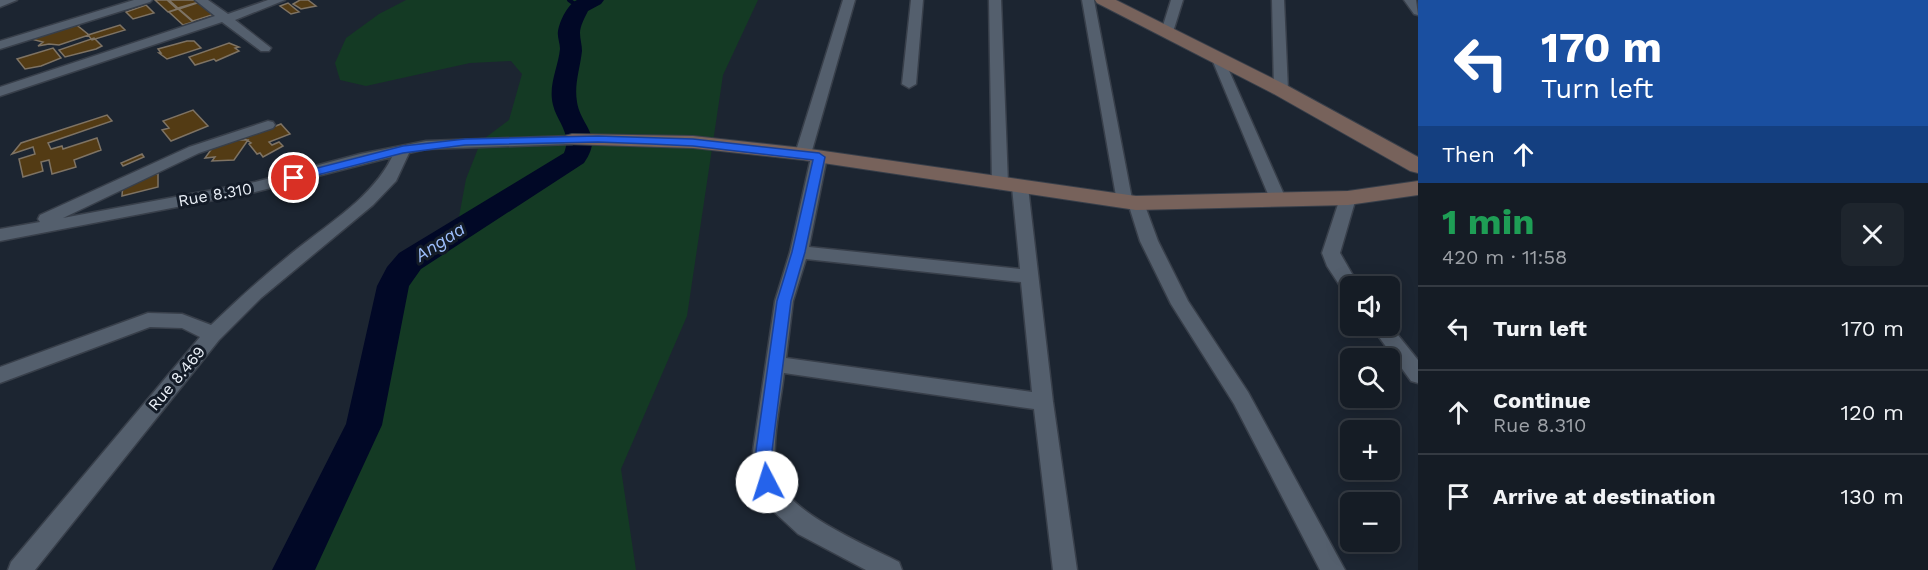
<!DOCTYPE html>
<meta charset="utf-8">
<style>
:root{--surface:#151c25;--page:#1e252d;--text:#f1f3f6;--muted:#9da1a7;--line:#343a42}
body{margin:0;font-family:"Work Sans",sans-serif;background:var(--page);color:var(--text);height:100vh;display:flex;flex-direction:column;font-size:22px;white-space:nowrap}
*{box-sizing:border-box;margin:0}
p{font-size:20px;color:var(--muted)}
.icon{flex:none;width:33px;height:33px;fill:none;stroke:currentColor;stroke-width:2;stroke-linecap:round;stroke-linejoin:round}
.map{position:relative;flex:1;overflow:hidden}
.side{display:flex;flex-direction:column;background:var(--surface);width:510px}
.side>*{flex:none}
.banner{background:#1a4fa0;color:#fff;overflow:hidden}
.tools{position:absolute;left:1340px;top:276px;display:grid;gap:12px}
.tools a{display:grid;place-items:center;width:60px;height:60px;border-radius:9px;background:var(--surface);box-shadow:0 3px 15px #0003,0 0 0 2px var(--line);font-size:30px}
.pin{position:absolute;display:grid;place-items:center;width:51px;height:51px;color:#fff;margin:-26px;border:3px solid #fff;border-radius:50%;box-shadow:0 2px 6px #0007}
.me{position:absolute;width:66px;margin:-33px;rotate:355deg;stroke-linejoin:round;filter:drop-shadow(0 0 4px #0008)}
.turn{display:flex;align-items:center;gap:21px;height:126px;padding:0 24px;font-size:27px}
.turn .icon{width:78px;height:78px;stroke-width:2.5}
.turn b{display:block;font-size:42px;line-height:51px}
.then{display:flex;align-items:center;height:57px;padding:0 24px;background:#0003;gap:12px;font-size:22px}
.round{display:grid;place-items:center;flex:none;width:63px;height:63px;border-radius:9px;background:var(--page)}
.summary{display:flex;align-items:center;justify-content:space-between;height:102px;padding:0 24px}
h1{font-size:36px;font-weight:700;line-height:45px;color:#1e9e55}
ul{padding:0;list-style:none}
li{display:flex;align-items:center;gap:18px;height:84px;padding:0 24px;border-top:2px solid var(--line)}
li div{flex:1}
li b{display:block;font-size:22px}
li em{font-style:normal}
main{display:flex;flex:1;min-height:0}
.map>svg:first-child{display:block}
.green{fill:#143a24}
.lines{fill:none;stroke-linecap:round;stroke-linejoin:round}
.stream{stroke:#010826;stroke-width:4}
.river{fill:#010826;fill-rule:evenodd}
.building{fill:#533b14;stroke:#7e7364;stroke-width:1.5}
.street-casing{stroke:#383f4a;stroke-width:3}
.secondary-casing{stroke:#383f4a;stroke-width:2}
.street{fill:#545f6d;fill-rule:evenodd}
.secondary{fill:#77625b;fill-rule:evenodd}
.route{fill:#2563eb;stroke:#184099;stroke-width:1.5}
.labels{text-anchor:middle;stroke-width:6;stroke-linejoin:round;paint-order:stroke}
.street-label{font-size:16px;fill:#eaf0f8;stroke:#131b27}
.water-label{font-size:18px;font-style:italic;fill:#9dbefb;stroke:#131b27}
</style>
<main>
<div class="map">
<svg width="1418" height="570" viewBox="0 0 1418 570">
<rect width="100%" height="100%" fill="#1c2531"/>
<path class="green" d="M406,0H758L723,75L687,316L621,469L636,570H293L364,425L377,354L393,286L398,275L410,261L439,241L456,233L466,179L481,141L509,120L522,74L511,61L470,63L366,86L340,80L335,63L346,38L379,14Z"/>
<g class="lines">
<path class="stream" d="M569,0L579,7"/>
<path class="river" d="M577,0H604L601,4L588,11C585,17 580,26 580,33C580,39 582,45 582,51C580,69 574,84 577,102C581,127 604,134 584,163L421,269L409,286L382,425L315,570H272L346,424L377,286L387,267L399,253L564,153C572,133 557,122 553,105C548,85 558,68 560,49C560,43 557,37 558,31C560,20 568,4 577,0Z"/>
</g>
<path class="building" d="M155,0H167L177,9L168,12Z
M169,0H197L199,2L178,8Z
M300,0H308L316,6L301,9L293,4Z
M200,2L215,14L193,21L179,9Z
M288,3L299,12L291,14L280,6Z
M146,5L154,13L133,19L126,12Z
M178,9L193,22L183,25L169,12Z
M82,23L78,26L89,35L59,45L49,44L38,46L43,42L31,39Z
M120,25L125,30L92,40L88,35Z
M94,38L102,46L96,49L65,57L59,50Z
M187,41H194L201,48L167,59L159,53H161L158,49Z
M229,43L239,47L235,48L239,51L216,61L214,59L195,65L189,57Z
M53,48L61,58L41,66L25,69L17,59Z
M193,110L208,126L171,141L162,130L169,128L163,121Z
M107,115L112,121L48,143L51,149L62,146L63,149L97,138L101,150L74,160L76,167L52,174L49,160L41,162L43,171L23,177L19,159L35,154L33,147L12,154L21,143Z
M281,124L290,134L269,142L272,145L279,142L283,146L263,157L260,153L257,154L249,144L251,143L244,138Z
M218,140H248L234,160L212,161L215,157L205,158Z
M142,154L144,157L123,166L121,163Z
M158,173V187L122,196L123,183Z"/>
<g class="lines">
<defs>
<path id="street" d="M0,0H17L0,7Z
M134,0H152L150,2L0,49V41Z
M195,0H208L228,14L268,0H285L235,20L271,48L269,51H261L222,22L0,96V87L215,16Z
M843,0H855L811,154L803,159L798,157L795,154Z
M911,0H923L916,84L909,88L902,84Z
M989,0H1001L1008,184L1000,189L992,184Z
M1082,0H1094L1132,199H1142L1144,203L1158,241L1188,301L1248,392L1345,570H1320L1234,404L1171,304L1140,241L1129,206H1119L1117,202Z
M1171,0H1183L1173,32L1167,36L1161,32Z
M1272,0H1284L1288,90L1281,94L1274,90Z
M1404,0H1416L1418,15L1414,14Z
M1217,53L1223,57L1286,199L1284,203H1272L1270,199L1211,57Z
M268,121L273,122L275,125L273,128L199,153L63,218L255,182L360,154L426,141L572,136L579,140L572,144L426,149L409,153L396,181L373,205L261,298L219,340L35,570H8L11,562L200,337L182,328L150,327L0,383V367L148,313L182,314L211,325C239,298 267,273 297,249C331,222 373,196 392,157L255,192L0,241V229L40,222L38,219L40,215L189,147Z
M819,152L827,157L809,247L1020,269L1012,187L1020,182L1028,187L1053,402L1077,570H1053L1034,409L784,373C781,403 769,450 778,479C789,513 868,546 899,562L902,570H866L798,534L771,509L756,482L753,451L775,301L790,252L811,157ZM806,259L1021,282L1032,392L786,358L793,301Z
M1348,193L1356,198L1340,253L1359,286H1350V294L1344,292L1327,266L1322,253L1340,198Z
M1389,324L1418,360V383L1411,381L1371,326Z"/>
<path id="secondary" d="M1095,0H1116L1288,86L1418,157V173L1410,171L1274,94L1097,3Z
M572,134L693,136L803,148L1136,196L1348,191L1418,181V195L1348,205L1136,210L803,160L693,148L565,144L562,140L565,136Z"/>
</defs>
<use href="#street" class="street-casing"/>
<use href="#secondary" class="secondary-casing"/>
<use href="#street" class="street"/>
<use href="#secondary" class="secondary"/>
</g>
<path class="route" d="M598,136L693,139L819,153L825,157L805,252L791,301L772,451L775,482L773,488L767,490L761,488L756,451L777,301L792,252L813,160L693,146L651,144L598,142L465,145L403,153L294,181L289,178L290,175L403,146L465,139Z"/>
<g class="labels">
<g class="street-label">
<text transform="translate(215 194) rotate(-10)" y="6">Rue 8.310</text>
<text transform="translate(176 378) rotate(-50)" y="6">Rue 8.469</text>
</g>
<g class="water-label">
<text transform="translate(440 242) rotate(-33)" y="6">Angaa</text>
</g>
</g>
</svg>
<div class="tools">
<a><svg class="icon" aria-label="sound" viewBox="0 0 24 24"><path d="M4 9h4l5-4v14l-5-4H4zM17 9q2 3 0 6"/></svg></a>
<a><svg class="icon" aria-label="search" viewBox="0 0 24 24"><circle cx="10" cy="10" r="6"/><path d="M15 15l6 6"/></svg></a>
<a>+</a>
<a>−</a>
</div>
<div class="pin" style="left:294px;top:178px;background:#d93025"><svg class="icon" aria-label="arrive" viewBox="0 0 24 24"><path d="M6 21V4h12l-3 4 3 4H6"/></svg></div>
<svg class="me" style="left:767px;top:482px" viewBox="-20 -20 40 40"><circle r="19" fill="#fff"/><path d="M0-13L10 11 0 6-10 11z" fill="#2563eb"/></svg>
</div>
<section class="side">
<div class="banner">
<div class="turn"><svg class="icon" aria-label="left" viewBox="0 0 24 24"><path d="M17 20v-9H6M10 6l-5 5 5 5"/></svg><div><b>170 m</b>Turn left</div></div>
<div class="then">Then<svg class="icon" aria-label="ahead" viewBox="0 0 24 24"><path d="M12 20V5M6 11l6-6 6 6"/></svg></div>
</div>
<div class="summary"><div><h1>1 min</h1><p>420 m · 11:58</p></div><a class="round"><svg class="icon" aria-label="close" viewBox="0 0 24 24"><path d="M6 6l12 12M18 6L6 18"/></svg></a></div>
<ul>
<li><svg class="icon" aria-label="left" viewBox="0 0 24 24"><path d="M17 20v-9H6M10 6l-5 5 5 5"/></svg><div><b>Turn left</b></div><em>170 m</em></li>
<li><svg class="icon" aria-label="ahead" viewBox="0 0 24 24"><path d="M12 20V5M6 11l6-6 6 6"/></svg><div><b>Continue</b><p>Rue 8.310</p></div><em>120 m</em></li>
<li><svg class="icon" aria-label="arrive" viewBox="0 0 24 24"><path d="M6 21V4h12l-3 4 3 4H6"/></svg><div><b>Arrive at destination</b></div><em>130 m</em></li>
</ul>
</section>
</main>
